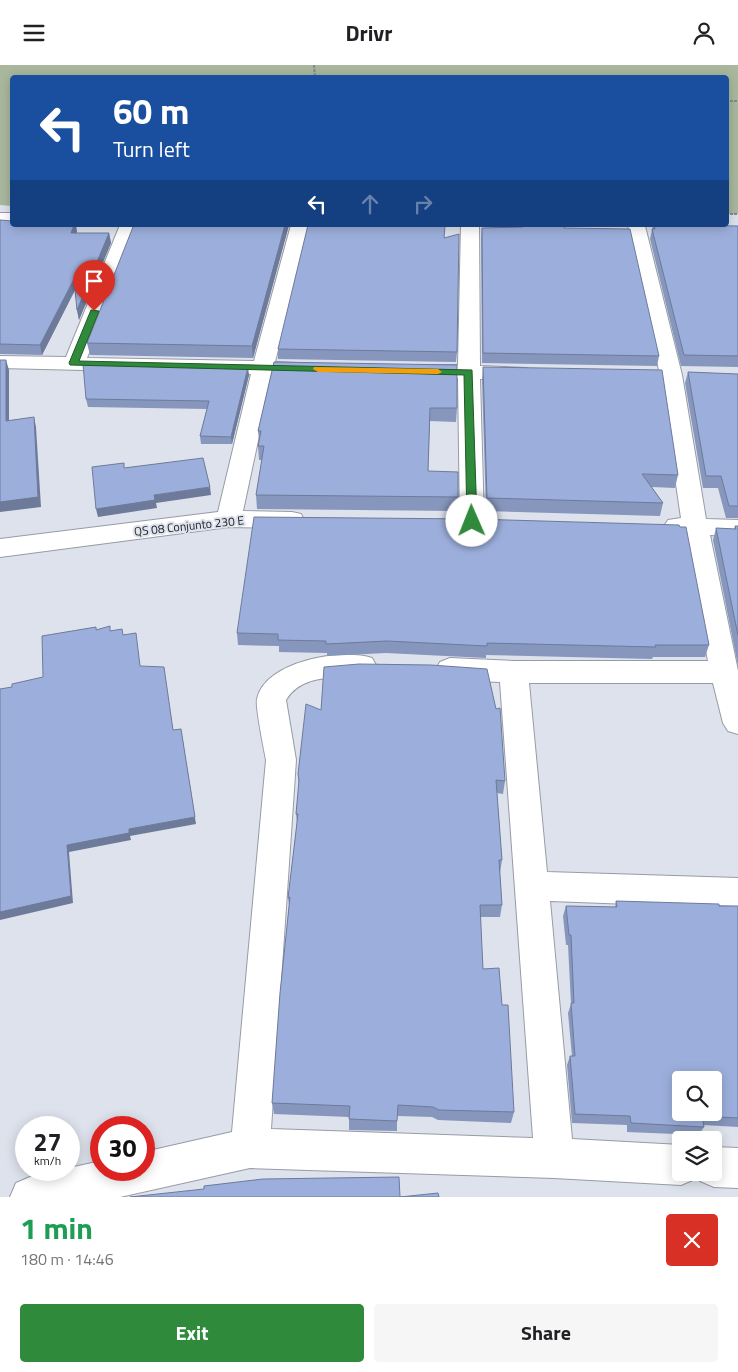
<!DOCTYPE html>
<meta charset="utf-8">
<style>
:root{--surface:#fff;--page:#f6f6f6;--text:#202124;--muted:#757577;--accent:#2f8a3b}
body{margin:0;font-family:"Titillium Web",sans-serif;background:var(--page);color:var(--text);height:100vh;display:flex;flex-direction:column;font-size:19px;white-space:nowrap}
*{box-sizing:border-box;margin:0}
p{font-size:16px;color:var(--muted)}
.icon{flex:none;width:28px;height:28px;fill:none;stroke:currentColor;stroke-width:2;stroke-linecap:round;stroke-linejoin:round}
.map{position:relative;height:1132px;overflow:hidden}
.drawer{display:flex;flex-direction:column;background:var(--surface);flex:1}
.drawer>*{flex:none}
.hud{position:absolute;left:10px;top:10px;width:719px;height:152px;border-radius:5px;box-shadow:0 2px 12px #0003;background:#1a4fa0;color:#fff;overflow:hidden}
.fabs{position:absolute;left:672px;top:1006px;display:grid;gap:10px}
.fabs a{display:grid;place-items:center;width:50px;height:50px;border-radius:5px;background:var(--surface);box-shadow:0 2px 12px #0003;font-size:25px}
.speed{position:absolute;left:15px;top:1051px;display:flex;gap:10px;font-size:25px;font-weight:700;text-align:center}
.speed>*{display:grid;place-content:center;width:65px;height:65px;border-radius:50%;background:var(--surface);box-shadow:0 2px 12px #0003;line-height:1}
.speed small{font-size:12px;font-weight:400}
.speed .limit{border:8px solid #d22;background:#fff;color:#111}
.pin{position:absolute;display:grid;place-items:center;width:42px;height:42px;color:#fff;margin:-51px -21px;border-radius:50% 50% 50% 0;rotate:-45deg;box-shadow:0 0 5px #0007}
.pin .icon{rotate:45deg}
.me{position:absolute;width:55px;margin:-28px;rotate:359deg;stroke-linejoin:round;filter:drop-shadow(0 0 4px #0008)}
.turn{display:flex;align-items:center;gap:18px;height:105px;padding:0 20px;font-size:22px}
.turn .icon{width:65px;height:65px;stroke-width:2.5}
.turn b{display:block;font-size:35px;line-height:42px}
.lanes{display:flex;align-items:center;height:48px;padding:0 20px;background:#0003;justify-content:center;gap:25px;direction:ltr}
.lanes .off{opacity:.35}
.round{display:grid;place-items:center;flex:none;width:52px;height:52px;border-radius:5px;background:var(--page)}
.headline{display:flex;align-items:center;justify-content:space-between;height:85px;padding:0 20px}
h1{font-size:30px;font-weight:700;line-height:38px;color:#1e9e55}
.action{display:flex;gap:10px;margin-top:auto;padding:10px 20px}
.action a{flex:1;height:58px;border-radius:5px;background:var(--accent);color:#fff;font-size:20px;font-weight:700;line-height:58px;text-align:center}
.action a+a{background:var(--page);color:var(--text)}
header{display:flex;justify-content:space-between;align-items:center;height:65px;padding:0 20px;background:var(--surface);font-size:22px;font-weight:700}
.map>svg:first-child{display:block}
.green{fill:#a9b89d}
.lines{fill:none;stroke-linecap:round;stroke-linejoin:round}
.minor-casing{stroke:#979ba5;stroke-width:2}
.path{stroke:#868990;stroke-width:2;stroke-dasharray:3 1;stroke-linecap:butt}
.minor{fill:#fff;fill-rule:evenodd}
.wall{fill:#8696bd}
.shaded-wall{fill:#6d7a9a}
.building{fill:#9cafdc;stroke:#6d7a9a;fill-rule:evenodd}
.route{fill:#2f8a3b;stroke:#1f5a26}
.slow{fill:#f59e0b}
.labels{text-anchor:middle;stroke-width:4;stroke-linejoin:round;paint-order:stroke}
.street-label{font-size:12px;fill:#222428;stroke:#dde2ec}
</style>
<header><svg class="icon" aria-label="menu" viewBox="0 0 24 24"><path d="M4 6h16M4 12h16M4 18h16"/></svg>Drivr<svg class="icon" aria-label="person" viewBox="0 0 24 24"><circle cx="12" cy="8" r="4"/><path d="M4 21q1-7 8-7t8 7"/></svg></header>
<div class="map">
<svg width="738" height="1132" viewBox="0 0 738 1132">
<rect width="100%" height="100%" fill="#dde2ec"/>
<path class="green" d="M0,0H738V149H726V12H12V141L0,140Z"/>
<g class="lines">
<defs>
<path id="minor" d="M0,148H12V158H0Z
M120,160H138L87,293L254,296L291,160H309L275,297L317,299L320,304L317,309L309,310H272L243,446L292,447L301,449L304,455L301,461L292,463L229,462L0,492V474L218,447L251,309L0,303V291L66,292Z
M461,160H479L480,301L527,303L530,308L527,313L519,314H480L484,456L481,462L472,464L463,462L460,456L458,313L412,311L409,306L412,301L420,300H458Z
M628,160L645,161L682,310L706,454L738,455V471L710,470L738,606V669L728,666L723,658L713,618H529L547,807L738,813V843L550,836L572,1074L681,1080V1108H714V1082L738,1083V1123L714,1122L700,1116L697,1109L695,1114L681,1120L554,1113L250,1103L120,1132H10L16,1118L30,1112L69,1105V1103L101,1096V1105H144V1087L232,1067L266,695C264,684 255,641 257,634C265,596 342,583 372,593L376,600L372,607C344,616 304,605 286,635L296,695L271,1064L533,1073L500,617L450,615L440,611L436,604L440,597L450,593L514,596H708L684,469L668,467L664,461L668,455L681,453L660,310Z"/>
</defs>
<use href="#minor" class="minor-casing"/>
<path class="path" d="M314,0L315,12
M726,36H738
M726,149H738"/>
<use href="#minor" class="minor"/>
</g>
<path class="wall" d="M0,155L77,166V168H109L111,178L79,255L77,245L75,225L42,290L0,289Z
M289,160L253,293L90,290L87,278Z
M522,160H564V163L659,291L657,301L482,298L481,173L482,163L522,162Z
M653,160L738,161V302L681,301L650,174Z
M444,173L457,287L456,297L278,294V284Z
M274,297L457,343L456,357L430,356L428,406L458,432L457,446L257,444L256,430L262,395H259L258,381L259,376L258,366Z
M483,302L678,410L675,423L652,422L663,438L660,451L486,446L482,315Z
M688,307L738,309V453H726L718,423H703L685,318Z
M249,310L232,379H201L200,371L207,344L88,342L86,334Z
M735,461H738V601L713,475L716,463L734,464Z
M237,568L709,580L705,592H653L652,594L486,590V593L386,588L327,591V588L279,587V581L238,580Z
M321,645L505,716L503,729L497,728L502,795L500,808L502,840L500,852H480L483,904L502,940L514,1047L511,1058L438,1055L432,1052L397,1051V1066L349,1065V1052L274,1049L272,1038L289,840L288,833L297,758L296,749L299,723L298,709Z
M616,836L738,841V1062L703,1060L704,1062L699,1070L627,1067V1060L572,1058L567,1000L570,991H572L568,948L571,939L568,880H566L563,851L566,841L615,842Z"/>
<path class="shaded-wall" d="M74,160H76L77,166L73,177L71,168Z
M285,160H289L253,293L252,281Z
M109,168L111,178L79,255L77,245Z
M74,214L76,223L42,290L40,280Z
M6,295L9,305V366L6,356Z
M248,302L249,310L232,379L231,372Z
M34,352L36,362L41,442L0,447V437Z
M210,422L211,430L156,438L157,443L98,452L96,444L154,430Z
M181,664L196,759L130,771L131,775L69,787L73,838L0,855V847L67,780L129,764Z"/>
<path class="building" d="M0,155L12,156V160H74L71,168H109L77,245L74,214L40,280L0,279Z
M138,160H285L252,281L87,278L133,162Z
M308,160L445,161L444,173L459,169L457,287L278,284Z
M523,160H564V163L630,164L659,291L483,288L482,163L523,162Z
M654,160L738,161V291L684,290L652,164H655Z
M0,295H6V356L34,352L38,432L0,437Z
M274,297L457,300V343H430L428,406L458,407V432L256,430L264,381H258L261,366H258Z
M83,299L248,302L231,372L200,371L209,336L86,334Z
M483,302L662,305L678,410L642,409L663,438L487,433Z
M688,307L738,309V441H729L721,411H706Z
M203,393L210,422L154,430L155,435L96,444L92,402L124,398V403Z
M254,452L473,454L679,460L680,462H686L709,580H655L656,582L487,578V581L387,576L326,579V576L278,575V569L237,568Z
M735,461H738V570L716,463L736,464Z
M110,561V566L122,564L123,570L136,568L140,601L164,602L173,665L181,664L195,752L129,764V768L67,780L71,831L0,847V624L12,622V619L43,612L42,571L96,562V565Z
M359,599L431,600L487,604L496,644L500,643L505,716L496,715L502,795H499L502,840H480L483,904L499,903L502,940H508L514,1047L439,1045L433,1042L398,1040L397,1056L349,1054L350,1041L272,1038L280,928L290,832L288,833L298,749H296L299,715L298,709L306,639L321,645L324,602Z
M616,836L719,839V841H738V1053L702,1051L704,1062L631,1058L630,1051L575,1049L570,991H575L571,938H574L571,870H569L566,841L617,842ZM681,1015H714V1048H681Z
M399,1112L400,1132L438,1128L439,1132H130L204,1124V1121L263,1114Z"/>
<path class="route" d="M91,245L99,246L79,296L472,305L477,456L472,460L467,456L464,310L70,300L69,298Z"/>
<path class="slow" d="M314,302L438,304L442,307L438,309L318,307L313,304Z"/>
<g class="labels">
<g class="street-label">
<text transform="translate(189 461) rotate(-6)" y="4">QS 08 Conjunto 230 E</text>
</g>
</g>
</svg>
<div class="fabs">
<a><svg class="icon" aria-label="search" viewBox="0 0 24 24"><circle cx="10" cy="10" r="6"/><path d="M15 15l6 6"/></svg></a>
<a><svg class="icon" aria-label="layers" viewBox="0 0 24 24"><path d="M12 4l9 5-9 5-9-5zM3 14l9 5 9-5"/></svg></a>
</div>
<div class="speed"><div>27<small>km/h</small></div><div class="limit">30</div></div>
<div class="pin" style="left:94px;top:246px;background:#d93025"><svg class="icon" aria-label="arrive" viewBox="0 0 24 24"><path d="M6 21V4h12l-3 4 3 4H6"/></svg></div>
<svg class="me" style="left:472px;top:456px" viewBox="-20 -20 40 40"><circle r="19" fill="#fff"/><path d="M0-13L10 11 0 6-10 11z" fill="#2f8a3b"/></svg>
<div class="hud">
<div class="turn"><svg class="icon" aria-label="left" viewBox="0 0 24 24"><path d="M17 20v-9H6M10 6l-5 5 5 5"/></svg><div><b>60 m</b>Turn left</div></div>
<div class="lanes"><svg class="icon" aria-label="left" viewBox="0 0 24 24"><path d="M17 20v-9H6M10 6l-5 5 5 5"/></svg><svg class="icon off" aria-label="ahead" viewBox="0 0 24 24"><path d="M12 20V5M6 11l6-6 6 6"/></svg><svg class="icon off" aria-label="right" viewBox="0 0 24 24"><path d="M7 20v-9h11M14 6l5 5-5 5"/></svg></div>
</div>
</div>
<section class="drawer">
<div class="headline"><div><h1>1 min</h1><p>180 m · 14:46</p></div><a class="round" style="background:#d93025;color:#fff"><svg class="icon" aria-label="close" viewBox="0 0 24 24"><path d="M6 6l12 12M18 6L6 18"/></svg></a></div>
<div class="action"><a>Exit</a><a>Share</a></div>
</section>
